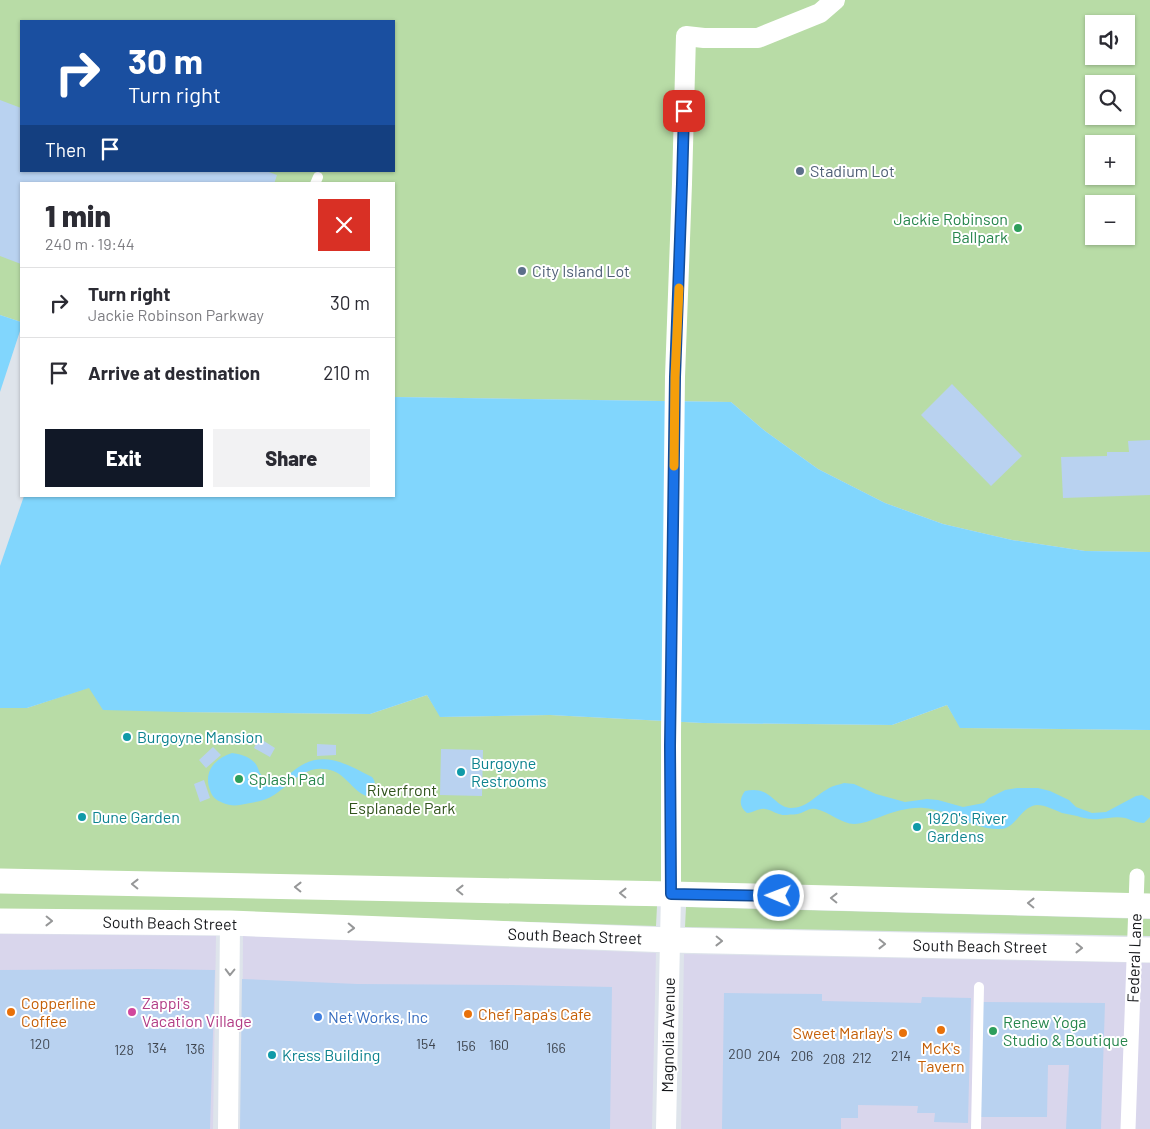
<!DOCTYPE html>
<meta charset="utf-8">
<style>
:root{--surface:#fff;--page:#f2f2f3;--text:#2b2b33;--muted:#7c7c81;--line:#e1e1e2;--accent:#111827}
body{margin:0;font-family:Barlow,sans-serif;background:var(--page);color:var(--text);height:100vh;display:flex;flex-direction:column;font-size:19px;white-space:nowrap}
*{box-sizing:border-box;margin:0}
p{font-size:16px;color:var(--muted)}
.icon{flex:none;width:28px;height:28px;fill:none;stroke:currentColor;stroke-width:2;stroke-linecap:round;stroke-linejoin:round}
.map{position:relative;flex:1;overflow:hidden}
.drawer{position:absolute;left:20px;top:182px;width:375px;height:315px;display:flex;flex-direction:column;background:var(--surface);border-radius:0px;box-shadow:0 1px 4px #0004}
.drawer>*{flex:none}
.guide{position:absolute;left:20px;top:20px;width:375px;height:152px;border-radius:0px;box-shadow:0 1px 4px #0004;background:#1a4fa0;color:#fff;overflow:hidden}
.buttons{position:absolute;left:1085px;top:15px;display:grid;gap:10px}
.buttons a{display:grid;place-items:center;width:50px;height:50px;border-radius:0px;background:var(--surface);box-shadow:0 1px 4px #0004;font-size:25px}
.pin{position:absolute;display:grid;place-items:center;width:42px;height:42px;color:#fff;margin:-21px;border-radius:10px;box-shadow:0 2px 8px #0006}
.me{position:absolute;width:55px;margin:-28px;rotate:271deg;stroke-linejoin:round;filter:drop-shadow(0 0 4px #0008)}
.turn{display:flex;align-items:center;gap:18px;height:105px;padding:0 25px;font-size:22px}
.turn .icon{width:65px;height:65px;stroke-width:2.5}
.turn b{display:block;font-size:35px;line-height:42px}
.then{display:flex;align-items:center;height:48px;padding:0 25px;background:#0003;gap:10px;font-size:19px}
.round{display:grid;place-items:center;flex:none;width:52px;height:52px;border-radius:0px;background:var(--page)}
.overview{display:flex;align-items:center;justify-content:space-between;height:85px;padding:0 25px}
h1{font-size:30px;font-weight:800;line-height:38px}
.primary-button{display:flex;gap:10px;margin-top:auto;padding:10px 25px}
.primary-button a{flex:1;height:58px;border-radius:0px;background:var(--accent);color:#fff;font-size:20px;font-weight:800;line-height:58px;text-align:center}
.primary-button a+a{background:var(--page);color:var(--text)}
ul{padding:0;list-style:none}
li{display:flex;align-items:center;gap:15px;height:70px;padding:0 25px;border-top:1px solid var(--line)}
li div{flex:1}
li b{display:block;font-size:19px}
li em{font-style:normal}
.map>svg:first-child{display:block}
.commercial{fill:#d9d6ec}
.green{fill:#b8dca6;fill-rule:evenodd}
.water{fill:#81d6fd}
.pier{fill:#dee4eb}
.building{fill:#b9d2f0}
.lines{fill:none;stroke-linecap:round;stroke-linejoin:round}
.service{stroke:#fff;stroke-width:10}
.pedestrian{stroke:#fff;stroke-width:15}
.minor{stroke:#fff;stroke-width:20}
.tertiary{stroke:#fff;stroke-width:25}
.oneway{stroke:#969798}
.route-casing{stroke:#114b97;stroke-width:12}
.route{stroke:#1a73e8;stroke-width:9}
.slow{stroke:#f59e0b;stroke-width:9}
.service-dot{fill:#5c6f8a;stroke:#fff;stroke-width:2}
.leisure-dot{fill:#2e9e5b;stroke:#fff;stroke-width:2}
.culture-dot{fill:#0f9aa8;stroke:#fff;stroke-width:2}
.food-dot{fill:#e8710a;stroke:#fff;stroke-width:2}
.hotel-dot{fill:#d1479c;stroke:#fff;stroke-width:2}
.shop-dot{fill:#3f7fe0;stroke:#fff;stroke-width:2}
.labels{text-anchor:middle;stroke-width:4;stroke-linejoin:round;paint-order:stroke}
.number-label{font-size:14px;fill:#3f4650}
.service-label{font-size:16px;fill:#4e5e75;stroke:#fff;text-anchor:start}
.leisure-label{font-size:16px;fill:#27864d;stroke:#fff;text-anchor:start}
.culture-label{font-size:16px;fill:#0d838f;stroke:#fff;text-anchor:start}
.park-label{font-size:16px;fill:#30531b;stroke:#fff}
.street-label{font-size:16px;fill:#16181b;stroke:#fff}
.food-label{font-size:16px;fill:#c56008;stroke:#fff;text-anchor:start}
.hotel-label{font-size:16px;fill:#b23c85;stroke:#fff;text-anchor:start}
.shop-label{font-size:16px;fill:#366cbe;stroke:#fff;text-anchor:start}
</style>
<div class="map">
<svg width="1150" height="1129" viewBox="0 0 1150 1129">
<rect width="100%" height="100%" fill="#dee4eb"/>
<path class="commercial" d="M0,934L216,936L213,1129H0Z
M243,936L656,953L652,1129H242Z
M684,954L1150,963V1129H681Z"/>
<path class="green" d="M0,0H1150V552L1085,551L1012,540L943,524L885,503L818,469L765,431L731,402L394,397V184H21V322L0,315ZM21,21H394V171H21ZM1094,24H1126V56H1094ZM1094,84H1126V116H1094ZM1094,144H1126V176H1094ZM1094,204H1126V236H1094Z
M90,687L179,712L370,714L427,695L441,717L550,715L703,723L892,725L947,705L961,728L1150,730V906L0,881V708H27Z
M0,892L657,906L656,926L219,912L0,909Z
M686,907L1150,919V936L685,927Z"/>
<path class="water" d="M0,315L21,322V496H394V397L731,402L765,431L818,469L885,503L943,524L1012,540L1085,551L1150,552V730L960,728L947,705L892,725L703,723L550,715L440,717L427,695L370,714L179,712L103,710L89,688L27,708H0Z
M232,753C240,754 248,756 254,762C261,769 257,778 272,780C285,782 292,770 302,765C327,751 350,766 372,777C378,784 374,791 366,796L364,795C349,787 344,770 323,769C303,767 289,786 274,795C265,801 255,802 245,804C237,806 230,806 223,803C216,800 212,797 210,790C203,772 215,758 232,753Z
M844,783L854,784L876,794L905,802L927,799L938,800L963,807L984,803L989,798L1005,790L1017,788H1038L1050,791L1069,800L1076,807L1092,813L1106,812L1136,796L1142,795L1150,800V817L1144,823C1137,823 1132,820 1125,818C1117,816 1108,818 1099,819C1094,820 1082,818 1077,816C1072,815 1067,814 1062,813C1055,810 1045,805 1037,805C1021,806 1016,829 1000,829C973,830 950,810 924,808C909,807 893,812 880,817C871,820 863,824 854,824C842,824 829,812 816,809C809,808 807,811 801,813C797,815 791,814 787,815C779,816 772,810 765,809C758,808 754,813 747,813C739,807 739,799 745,791C771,785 774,807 791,808C806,808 814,797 826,790C831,786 838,785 844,783Z"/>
<path class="pier" d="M21,328V496H24L0,566V392Z"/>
<path class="building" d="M0,100L21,108V171H266L277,175L274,184H21V264L0,256Z
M952,384L1022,456L991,486L921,415Z
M1150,440V495L1063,498L1061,457L1107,456V452H1129L1128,441Z
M259,738L275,748L270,757L254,748Z
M317,744L336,745V755L317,756Z
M213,747L221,755L206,768L199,760Z
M441,749L483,750L482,796L440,795Z
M204,780L210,798L200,802L194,784Z
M146,969L215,970L210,1129H0V970Z
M242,979L357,984L512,985L612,987L610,1129H240Z
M724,993L822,994V1001L921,1003L922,997L971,998L968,1123L934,1122L935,1113H917L918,1106L858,1105V1118H841V1129H722Z
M982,1002L1105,1003L1101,1129H1066L1069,1065H1048L1047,1117H981Z"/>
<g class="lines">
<path class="service" d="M315,184L318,177
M976,1129L979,987"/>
<path class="pedestrian" d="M1128,1129L1137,876"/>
<path class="minor" d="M228,1129L230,923
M666,1129L671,894V733L675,377L682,184L686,36L704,38H758L820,13L835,0"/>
<path class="tertiary" d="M0,881L671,894L1150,906
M0,921L230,923L670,940L1150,950"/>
</g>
<defs><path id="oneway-chevron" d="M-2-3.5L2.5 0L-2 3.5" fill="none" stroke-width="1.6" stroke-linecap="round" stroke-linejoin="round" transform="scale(1.25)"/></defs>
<g class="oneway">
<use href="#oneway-chevron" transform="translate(135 884) rotate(-179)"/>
<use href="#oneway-chevron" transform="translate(298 887) rotate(-179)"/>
<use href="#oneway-chevron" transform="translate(460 890) rotate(-179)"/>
<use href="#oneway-chevron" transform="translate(623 893) rotate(-179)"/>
<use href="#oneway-chevron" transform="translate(834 898) rotate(-179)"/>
<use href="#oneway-chevron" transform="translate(1031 903) rotate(-179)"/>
<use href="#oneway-chevron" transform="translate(49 921) rotate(1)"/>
<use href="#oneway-chevron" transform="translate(351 928) rotate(2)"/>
<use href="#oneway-chevron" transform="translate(719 941) rotate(1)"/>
<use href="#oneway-chevron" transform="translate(882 944) rotate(1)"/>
<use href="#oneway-chevron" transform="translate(1079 948) rotate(1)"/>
<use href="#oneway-chevron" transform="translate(230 972) rotate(91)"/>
</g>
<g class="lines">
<defs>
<path id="route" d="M684,111L682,184L675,377L670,746L671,894L779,896"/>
</defs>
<use href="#route" class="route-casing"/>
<use href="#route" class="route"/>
<path class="slow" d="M674,466L675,377L679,288"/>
</g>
<g class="service-dot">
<circle cx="800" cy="171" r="5"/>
<circle cx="522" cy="271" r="5"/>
</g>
<g class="leisure-dot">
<circle cx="1018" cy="228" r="5"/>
<circle cx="239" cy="779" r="5"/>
<circle cx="993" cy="1031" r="5"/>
</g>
<g class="culture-dot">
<circle cx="127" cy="737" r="5"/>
<circle cx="461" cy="772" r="5"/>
<circle cx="82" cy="817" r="5"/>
<circle cx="917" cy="827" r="5"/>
<circle cx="272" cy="1055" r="5"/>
</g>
<g class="food-dot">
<circle cx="11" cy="1012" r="5"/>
<circle cx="468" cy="1014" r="5"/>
<circle cx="941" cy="1030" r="5"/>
<circle cx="903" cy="1033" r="5"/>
</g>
<circle class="hotel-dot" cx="132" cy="1012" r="5"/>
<circle class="shop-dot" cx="318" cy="1017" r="5"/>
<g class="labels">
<g class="number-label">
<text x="40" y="1049">120</text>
<text x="426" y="1049">154</text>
<text x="499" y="1050">160</text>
<text x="466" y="1051">156</text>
<text x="157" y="1053">134</text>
<text x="556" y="1053">166</text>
<text x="195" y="1054">136</text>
<text x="124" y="1055">128</text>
<text x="740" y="1059">200</text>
<text x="769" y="1061">204</text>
<text x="802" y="1061">206</text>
<text x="901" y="1061">214</text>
<text x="862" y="1063">212</text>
<text x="834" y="1064">208</text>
</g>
<g class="service-label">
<text x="810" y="177">Stadium Lot</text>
<text x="532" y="277">City Island Lot</text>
</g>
<g class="leisure-label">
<text x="1008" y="225" text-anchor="end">Jackie Robinson<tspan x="1008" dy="18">Ballpark</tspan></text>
<text x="249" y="785">Splash Pad</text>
<text x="1003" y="1028">Renew Yoga<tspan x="1003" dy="18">Studio &amp; Boutique</tspan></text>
</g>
<g class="culture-label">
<text x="137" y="743">Burgoyne Mansion</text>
<text x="471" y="769">Burgoyne<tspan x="471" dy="18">Restrooms</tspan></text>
<text x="92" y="823">Dune Garden</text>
<text x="927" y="824">1920's River<tspan x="927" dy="18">Gardens</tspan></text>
<text x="282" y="1061">Kress Building</text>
</g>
<g class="park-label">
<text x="402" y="796">Riverfront<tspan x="402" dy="18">Esplanade Park</tspan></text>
</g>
<g class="street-label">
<text transform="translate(170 923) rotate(1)" y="6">South Beach Street</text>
<text transform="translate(575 936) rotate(2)" y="6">South Beach Street</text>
<text transform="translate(980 946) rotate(1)" y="6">South Beach Street</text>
<text transform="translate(1134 958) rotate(-88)" y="6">Federal Lane</text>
<text transform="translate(668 1035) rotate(-89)" y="6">Magnolia Avenue</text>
</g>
<g class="food-label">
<text x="21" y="1009">Copperline<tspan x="21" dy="18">Coffee</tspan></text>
<text x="478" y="1020">Chef Papa's Cafe</text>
<text x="893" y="1039" text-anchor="end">Sweet Marlay's</text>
<text x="941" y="1054" text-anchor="middle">McK's<tspan x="941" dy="18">Tavern</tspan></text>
</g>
<g class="hotel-label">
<text x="142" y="1009">Zappi's<tspan x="142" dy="18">Vacation Village</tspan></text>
</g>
<g class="shop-label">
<text x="328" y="1023">Net Works, Inc</text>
</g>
</g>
</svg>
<div class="buttons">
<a><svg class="icon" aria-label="sound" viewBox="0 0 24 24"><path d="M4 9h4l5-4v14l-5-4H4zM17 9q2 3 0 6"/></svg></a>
<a><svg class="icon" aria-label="search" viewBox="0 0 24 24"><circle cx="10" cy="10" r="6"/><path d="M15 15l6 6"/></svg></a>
<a>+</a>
<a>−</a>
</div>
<div class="pin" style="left:684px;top:111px;background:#d93025"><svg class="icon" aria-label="arrive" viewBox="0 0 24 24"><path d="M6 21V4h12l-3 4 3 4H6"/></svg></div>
<svg class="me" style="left:779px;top:896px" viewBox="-20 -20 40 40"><circle r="17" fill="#1a73e8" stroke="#fff" stroke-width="3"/><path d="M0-11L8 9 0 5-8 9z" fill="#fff"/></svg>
<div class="guide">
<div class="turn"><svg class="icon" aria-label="right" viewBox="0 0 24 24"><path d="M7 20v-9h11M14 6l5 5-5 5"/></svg><div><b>30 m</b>Turn right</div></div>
<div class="then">Then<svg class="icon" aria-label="arrive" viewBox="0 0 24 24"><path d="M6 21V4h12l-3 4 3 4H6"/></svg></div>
</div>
<section class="drawer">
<div class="overview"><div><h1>1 min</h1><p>240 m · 19:44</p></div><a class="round" style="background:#d93025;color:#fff"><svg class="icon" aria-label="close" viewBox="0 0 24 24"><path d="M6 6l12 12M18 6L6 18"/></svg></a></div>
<ul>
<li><svg class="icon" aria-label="right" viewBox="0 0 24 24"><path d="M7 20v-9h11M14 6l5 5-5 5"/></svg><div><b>Turn right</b><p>Jackie Robinson Parkway</p></div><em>30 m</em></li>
<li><svg class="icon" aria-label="arrive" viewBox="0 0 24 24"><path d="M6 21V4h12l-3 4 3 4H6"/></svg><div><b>Arrive at destination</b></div><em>210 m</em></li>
</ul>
<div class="primary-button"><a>Exit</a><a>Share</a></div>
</section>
</div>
